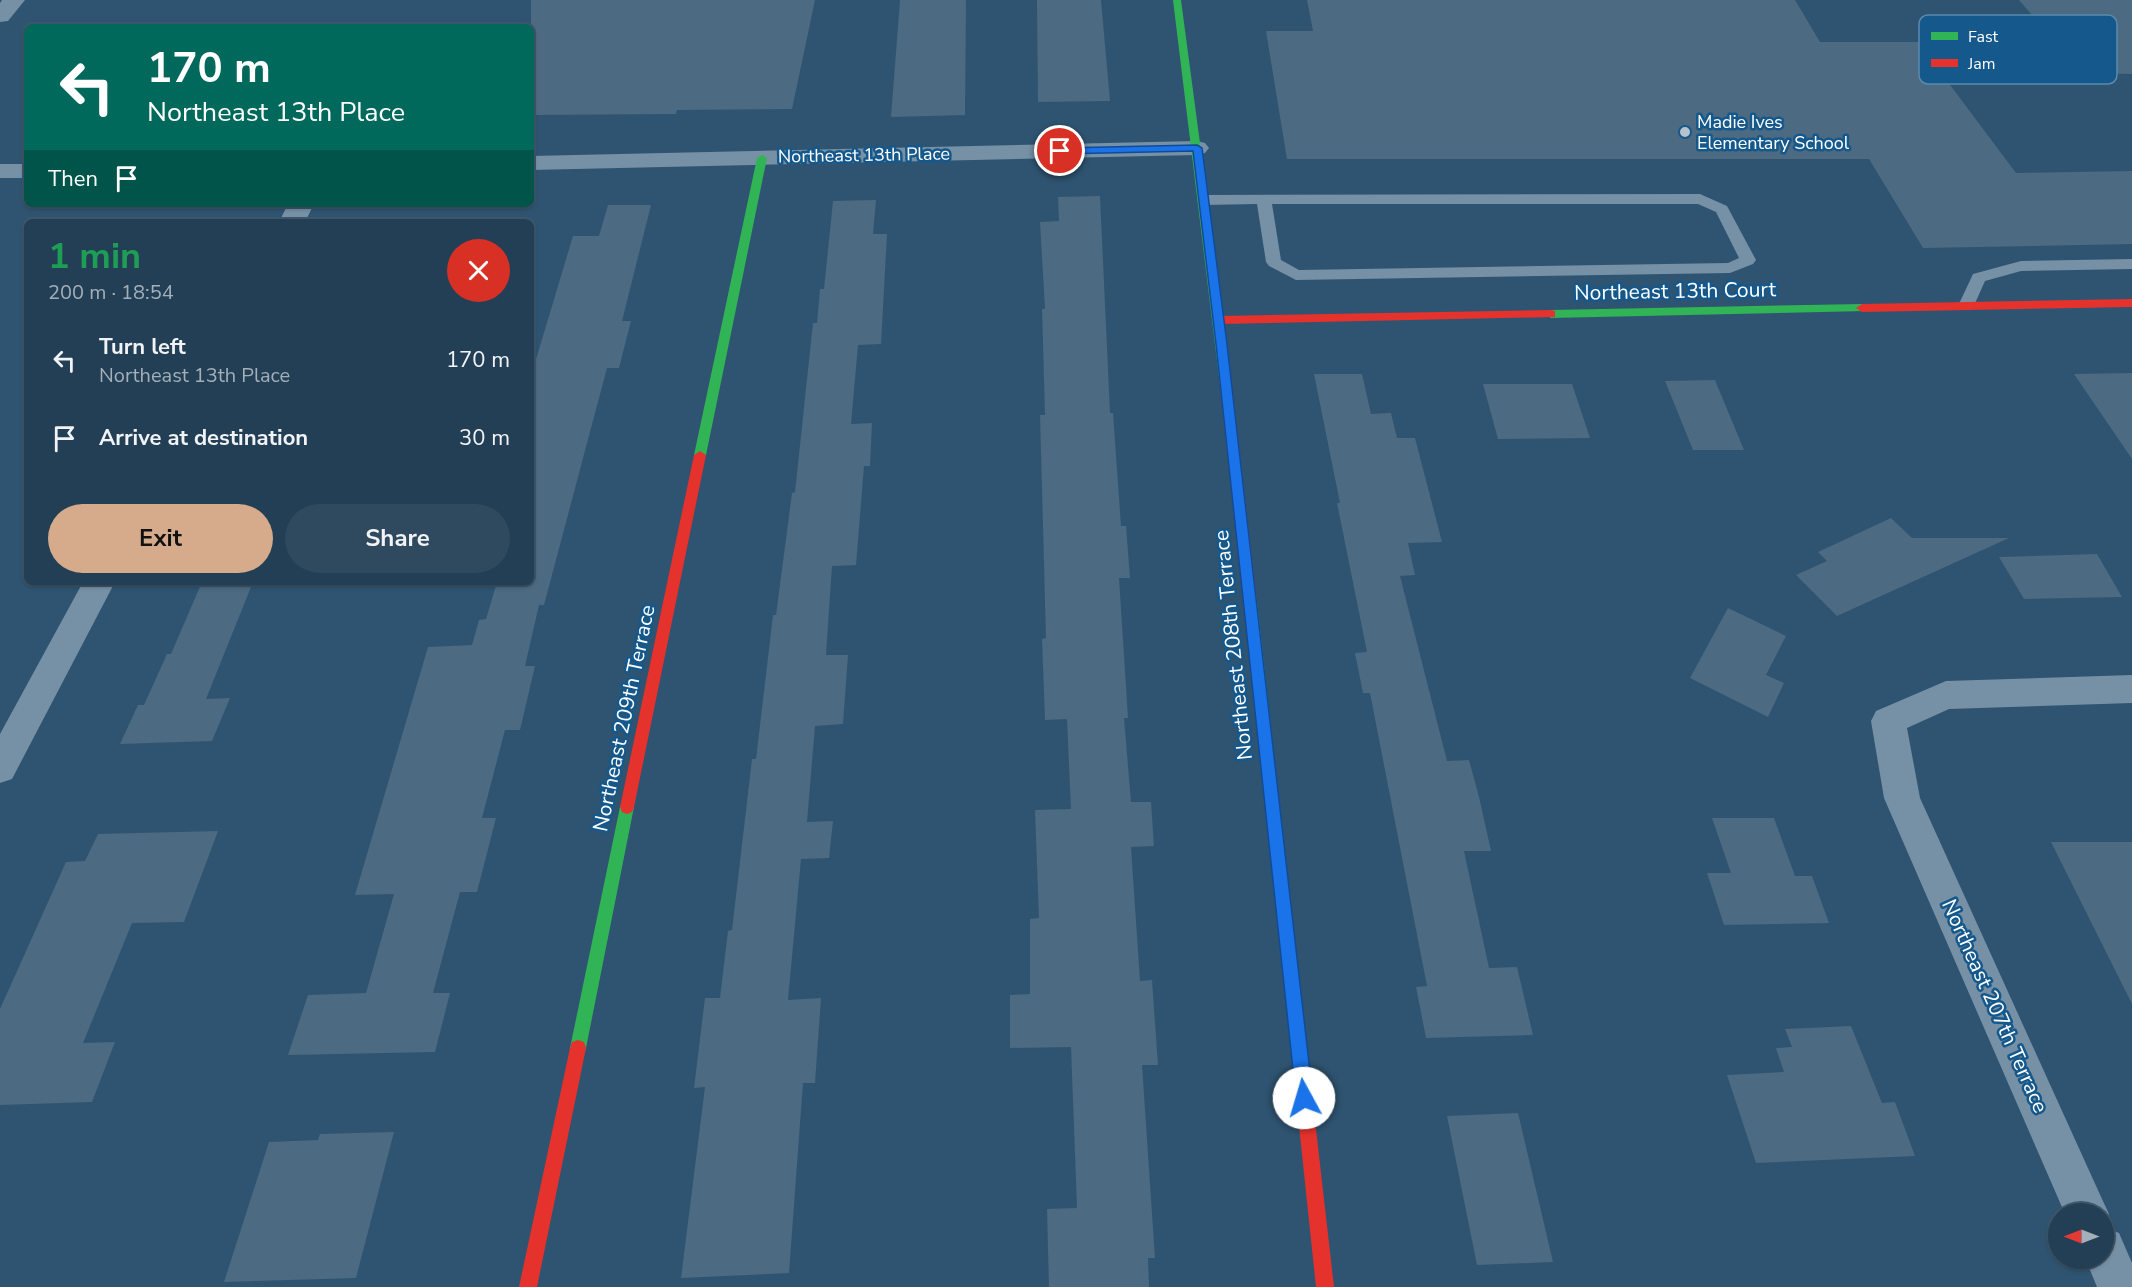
<!DOCTYPE html>
<meta charset="utf-8">
<style>
:root{--surface:#233f55;--page:#2f4a5f;--text:#f1f3f6;--muted:#a3afb9;--line:#40586c;--accent:#d6ab8b}
body{margin:0;font-family:"Nunito Sans",sans-serif;background:var(--page);color:var(--text);height:100vh;display:flex;flex-direction:column;font-size:22px;white-space:nowrap}
*{box-sizing:border-box;margin:0}
p{font-size:20px;color:var(--muted)}
.icon{flex:none;width:33px;height:33px;fill:none;stroke:currentColor;stroke-width:2;stroke-linecap:round;stroke-linejoin:round}
.map{position:relative;flex:1;overflow:hidden}
.side{position:absolute;left:24px;top:219px;width:510px;height:366px;display:flex;flex-direction:column;background:var(--surface);border-radius:9px;box-shadow:0 2px 4px #0004,0 0 0 2px var(--line)}
.side>*{flex:none}
.top-card{position:absolute;left:24px;top:24px;width:510px;height:183px;border-radius:9px;box-shadow:0 2px 4px #0004,0 0 0 2px var(--line);background:#00695c;color:#fff;overflow:hidden}
.needle{width:39px;rotate:270deg}
.tools{position:absolute;left:2048px;top:1203px;display:grid;gap:12px}
.tools a{display:grid;place-items:center;width:66px;height:66px;border-radius:50%;background:var(--surface);box-shadow:0 2px 4px #0004,0 0 0 2px var(--line);font-size:30px}
.pin{position:absolute;display:grid;place-items:center;width:51px;height:51px;color:#fff;margin:-26px;border:3px solid #fff;border-radius:50%;box-shadow:0 2px 6px #0007}
.me{position:absolute;width:66px;margin:-33px;rotate:354deg;stroke-linejoin:round;filter:drop-shadow(0 0 4px #0008)}
.turn{display:flex;align-items:center;gap:21px;height:126px;padding:0 24px;font-size:27px}
.turn .icon{width:78px;height:78px;stroke-width:2.5}
.turn b{display:block;font-size:42px;line-height:51px}
.then{display:flex;align-items:center;height:57px;padding:0 24px;background:#0003;gap:12px;font-size:22px}
.round{display:grid;place-items:center;flex:none;width:63px;height:63px;border-radius:32px;background:var(--page)}
.summary{display:flex;align-items:center;justify-content:space-between;height:102px;padding:0 24px}
h1{font-size:36px;font-weight:700;line-height:45px;color:#1e9e55}
.button{display:flex;gap:12px;margin-top:auto;padding:12px 24px}
.button a{flex:1;height:69px;border-radius:36px;background:var(--accent);color:#111;font-size:24px;font-weight:700;line-height:69px;text-align:center}
.button a+a{background:var(--page);color:var(--text)}
ul{padding:0;list-style:none}
li{display:flex;align-items:center;gap:18px;height:78px;padding:0 24px}
li div{flex:1}
li b{display:block;font-size:22px}
li em{font-style:normal}
.map>svg:first-child{display:block}
.building{fill:#4c6a81}
.lines{fill:none;stroke-linecap:round;stroke-linejoin:round}
.lane{fill:#7690a5;fill-rule:evenodd}
.street{fill:#7690a5;fill-rule:evenodd}
.fast{fill:#30b455;fill-rule:evenodd}
.jam{fill:#e5322d;fill-rule:evenodd}
.route{fill:#1a73e8;stroke:#114b97;stroke-width:1.5}
.poi-dot{fill:#b6c3cd;stroke:#14588c;stroke-width:2}
.labels{text-anchor:middle;stroke-width:5;stroke-linejoin:round;paint-order:stroke}
.far-poi-label{font-size:18px;fill:#fff;stroke:#14588c;text-anchor:start}
.far-street-label{font-size:18px;fill:#fff;stroke:#14588c}
.street-label{font-size:21px;fill:#fff;stroke:#14588c}
.key{fill:#14588c;stroke:#5a8aae;stroke-width:1.5}
.key-label{font-size:16px;fill:#fff}
</style>
<div class="map">
<svg width="2132" height="1287" viewBox="0 0 2132 1287">
<rect width="100%" height="100%" fill="#2f5471"/>
<path class="building" d="M531,0H815L792,109L677,110L676,114L531,115Z
M900,0H966L965,115L891,117Z
M1037,0H1101L1110,101L1038,102Z
M1307,0H1795L1820,42H1918L2016,173L2132,171V244L1923,248L1869,159H1287L1266,31H1313Z
M2019,0H2132V74L2050,73L2012,24L2039,23Z
M1100,196L1110,413H1113L1121,526H1126L1130,578H1119L1128,718H1124L1131,802H1151L1154,846L1131,847L1140,981L1152,980L1158,1065H1142L1155,1258H1148L1149,1287H1049L1047,1209L1077,1208L1071,1047L1010,1048V995L1030,994V919L1039,918L1035,810L1071,809L1067,719L1045,720L1042,639L1046,638L1040,415H1045L1042,309H1045L1040,222L1059,221L1058,197Z
M876,200L873,234H887L881,344L858,345L851,424L872,423L870,466H864L856,565L832,566L826,655H848L843,724L815,726L807,822L833,821L829,858L801,859L788,1000L821,998L815,1083H803L789,1273L681,1278L705,1087L694,1088L705,998H720L728,931L732,930L752,759H756L773,615H776L792,493L795,492L813,323H817L820,289H824L833,201Z
M608,205H651L622,321H631L619,368H607L544,605H539L525,666H535L520,730H505L482,818H496L477,892H460L433,993H450L435,1052L288,1055L308,995L366,993L394,894L355,895L428,647L472,645L479,620L486,619L497,582H531V376L573,236H599Z
M2132,373V459L2074,374Z
M1314,374H1362L1371,414L1391,413L1397,438H1415L1442,542L1408,543L1415,575L1400,576L1447,761L1469,760L1479,797L1491,851H1464L1489,968L1517,967L1533,1035L1426,1038L1416,987L1427,986L1370,693H1363L1355,653L1367,652L1337,503H1340Z
M1715,380L1744,450H1693L1665,381Z
M1483,384H1572L1590,438L1498,439Z
M1891,518L1912,538H2009L1837,616L1796,575L1827,561L1818,552Z
M2097,554L2122,597L2024,599L1999,557Z
M202,582H253L206,699L230,698L212,741L120,744L138,705H144L167,654H171Z
M1728,608L1786,636L1766,675L1784,683L1768,717L1690,678Z
M1712,818H1774L1795,876H1812L1829,923L1724,925L1707,873H1731Z
M218,831L184,922L132,923L83,1043L115,1042L92,1102L0,1105V1009L66,862L85,861L98,834Z
M2051,842H2132V1004Z
M1851,1026L1882,1103L1895,1102L1915,1156L1756,1163L1727,1075L1784,1072L1776,1048L1792,1047L1785,1029Z
M1518,1113L1553,1262L1477,1265L1447,1116Z
M394,1132L356,1278L224,1282L269,1142L318,1140L320,1134Z"/>
<g class="lines">
<path class="lane" d="M1700,194L1727,206L1756,260L1753,264L1730,273L1296,280L1269,266L1266,262L1257,204L1204,205L1197,200L1204,195ZM1272,204H1698L1716,212L1739,258L1728,263L1299,270L1281,260Z
M2132,259V269L2021,271L1985,281L1972,310H1960L1958,306L1973,274L2021,261Z"/>
<path class="street" d="M2,0H25L8,21L0,22V3Z
M1197,141L1205,143L1209,148L1205,153L1197,155L531,170V156Z
M0,164H27V178H0Z
M288,204H314L305,222H279Z
M83,582H115L12,779L0,783V734Z
M2132,675V703L1949,709L1907,728L1920,798L2102,1199L2109,1214L2103,1227L2119,1233L2132,1263V1287H2097L2085,1258H2103V1214H2065L1884,798L1871,721L1876,711L1946,681Z"/>
<path class="fast" d="M1173,0H1181L1231,377L1225,381L1219,377Z
M762,155L767,158L706,455L700,459L694,455L757,158Z
M1862,304L1868,308L1866,311L1551,318L1545,314L1551,310Z
M1250,596L1255,597L1257,601L1307,1050L1305,1056L1299,1058L1293,1056L1291,1050L1243,601L1245,597Z
M627,800L632,802L634,807L586,1048L584,1054L578,1056L572,1054L570,1048L620,807L622,802Z"/>
<path class="jam" d="M2132,299V307L1862,312L1856,308L1862,304Z
M1551,310L1555,311V317L1219,324L1213,320L1219,316Z
M1225,373L1231,377L1257,601L1255,605H1245L1243,601L1219,377Z
M700,451L706,455L634,807L632,812L627,814L622,812L620,807L694,455Z
M578,1040L584,1042L586,1048L537,1287H519L570,1048L572,1042Z
M1299,1042L1305,1044L1307,1050L1334,1287H1316L1291,1050L1293,1044Z"/>
</g>
<path class="route" d="M1197,145L1202,148L1227,344L1313,1098L1310,1104L1304,1107L1298,1104L1296,1098L1216,344L1193,151L1060,154L1055,151L1060,148Z"/>
<circle class="poi-dot" cx="1685" cy="132" r="6"/>
<g class="labels">
<g class="far-poi-label">
<text x="1697" y="128">Madie Ives<tspan x="1697" dy="21">Elementary School</tspan></text>
</g>
<g class="far-street-label">
<text transform="translate(864 155) rotate(-1)" y="6">Northeast 13th Place</text>
</g>
<g class="street-label">
<text transform="translate(1675 291) rotate(-1)" y="7">Northeast 13th Court</text>
<text transform="translate(1233 645) rotate(-96)" y="7">Northeast 208th Terrace</text>
<text transform="translate(624 718) rotate(-78)" y="7">Northeast 209th Terrace</text>
<text transform="translate(1995 1006) rotate(66)" y="7">Northeast 207th Terrace</text>
</g>
</g>
<rect x="1919" y="15" width="198" height="69" rx="9" class="key"/>
<rect x="1931" y="32" width="27" height="8" fill="#30b455"/>
<rect x="1931" y="59" width="27" height="8" fill="#e5322d"/>
<g class="key-label">
<text x="1968" y="42">Fast</text>
<text x="1968" y="69">Jam</text>
</g>
</svg>
<div class="tools">
<a><svg class="needle" viewBox="-14 -14 28 28"><path d="M0-13l5 13h-10z" fill="#e53935"/><path d="M0 13l5-13h-10z" fill="#a3afb9"/></svg></a>
</div>
<div class="pin" style="left:1060px;top:151px;background:#d93025"><svg class="icon" aria-label="arrive" viewBox="0 0 24 24"><path d="M6 21V4h12l-3 4 3 4H6"/></svg></div>
<svg class="me" style="left:1304px;top:1098px" viewBox="-20 -20 40 40"><circle r="19" fill="#fff"/><path d="M0-13L10 11 0 6-10 11z" fill="#1a73e8"/></svg>
<div class="top-card">
<div class="turn"><svg class="icon" aria-label="left" viewBox="0 0 24 24"><path d="M17 20v-9H6M10 6l-5 5 5 5"/></svg><div><b>170 m</b>Northeast 13th Place</div></div>
<div class="then">Then<svg class="icon" aria-label="arrive" viewBox="0 0 24 24"><path d="M6 21V4h12l-3 4 3 4H6"/></svg></div>
</div>
<section class="side">
<div class="summary"><div><h1>1 min</h1><p>200 m · 18:54</p></div><a class="round" style="background:#d93025;color:#fff"><svg class="icon" aria-label="close" viewBox="0 0 24 24"><path d="M6 6l12 12M18 6L6 18"/></svg></a></div>
<ul>
<li><svg class="icon" aria-label="left" viewBox="0 0 24 24"><path d="M17 20v-9H6M10 6l-5 5 5 5"/></svg><div><b>Turn left</b><p>Northeast 13th Place</p></div><em>170 m</em></li>
<li><svg class="icon" aria-label="arrive" viewBox="0 0 24 24"><path d="M6 21V4h12l-3 4 3 4H6"/></svg><div><b>Arrive at destination</b></div><em>30 m</em></li>
</ul>
<div class="button"><a>Exit</a><a>Share</a></div>
</section>
</div>
